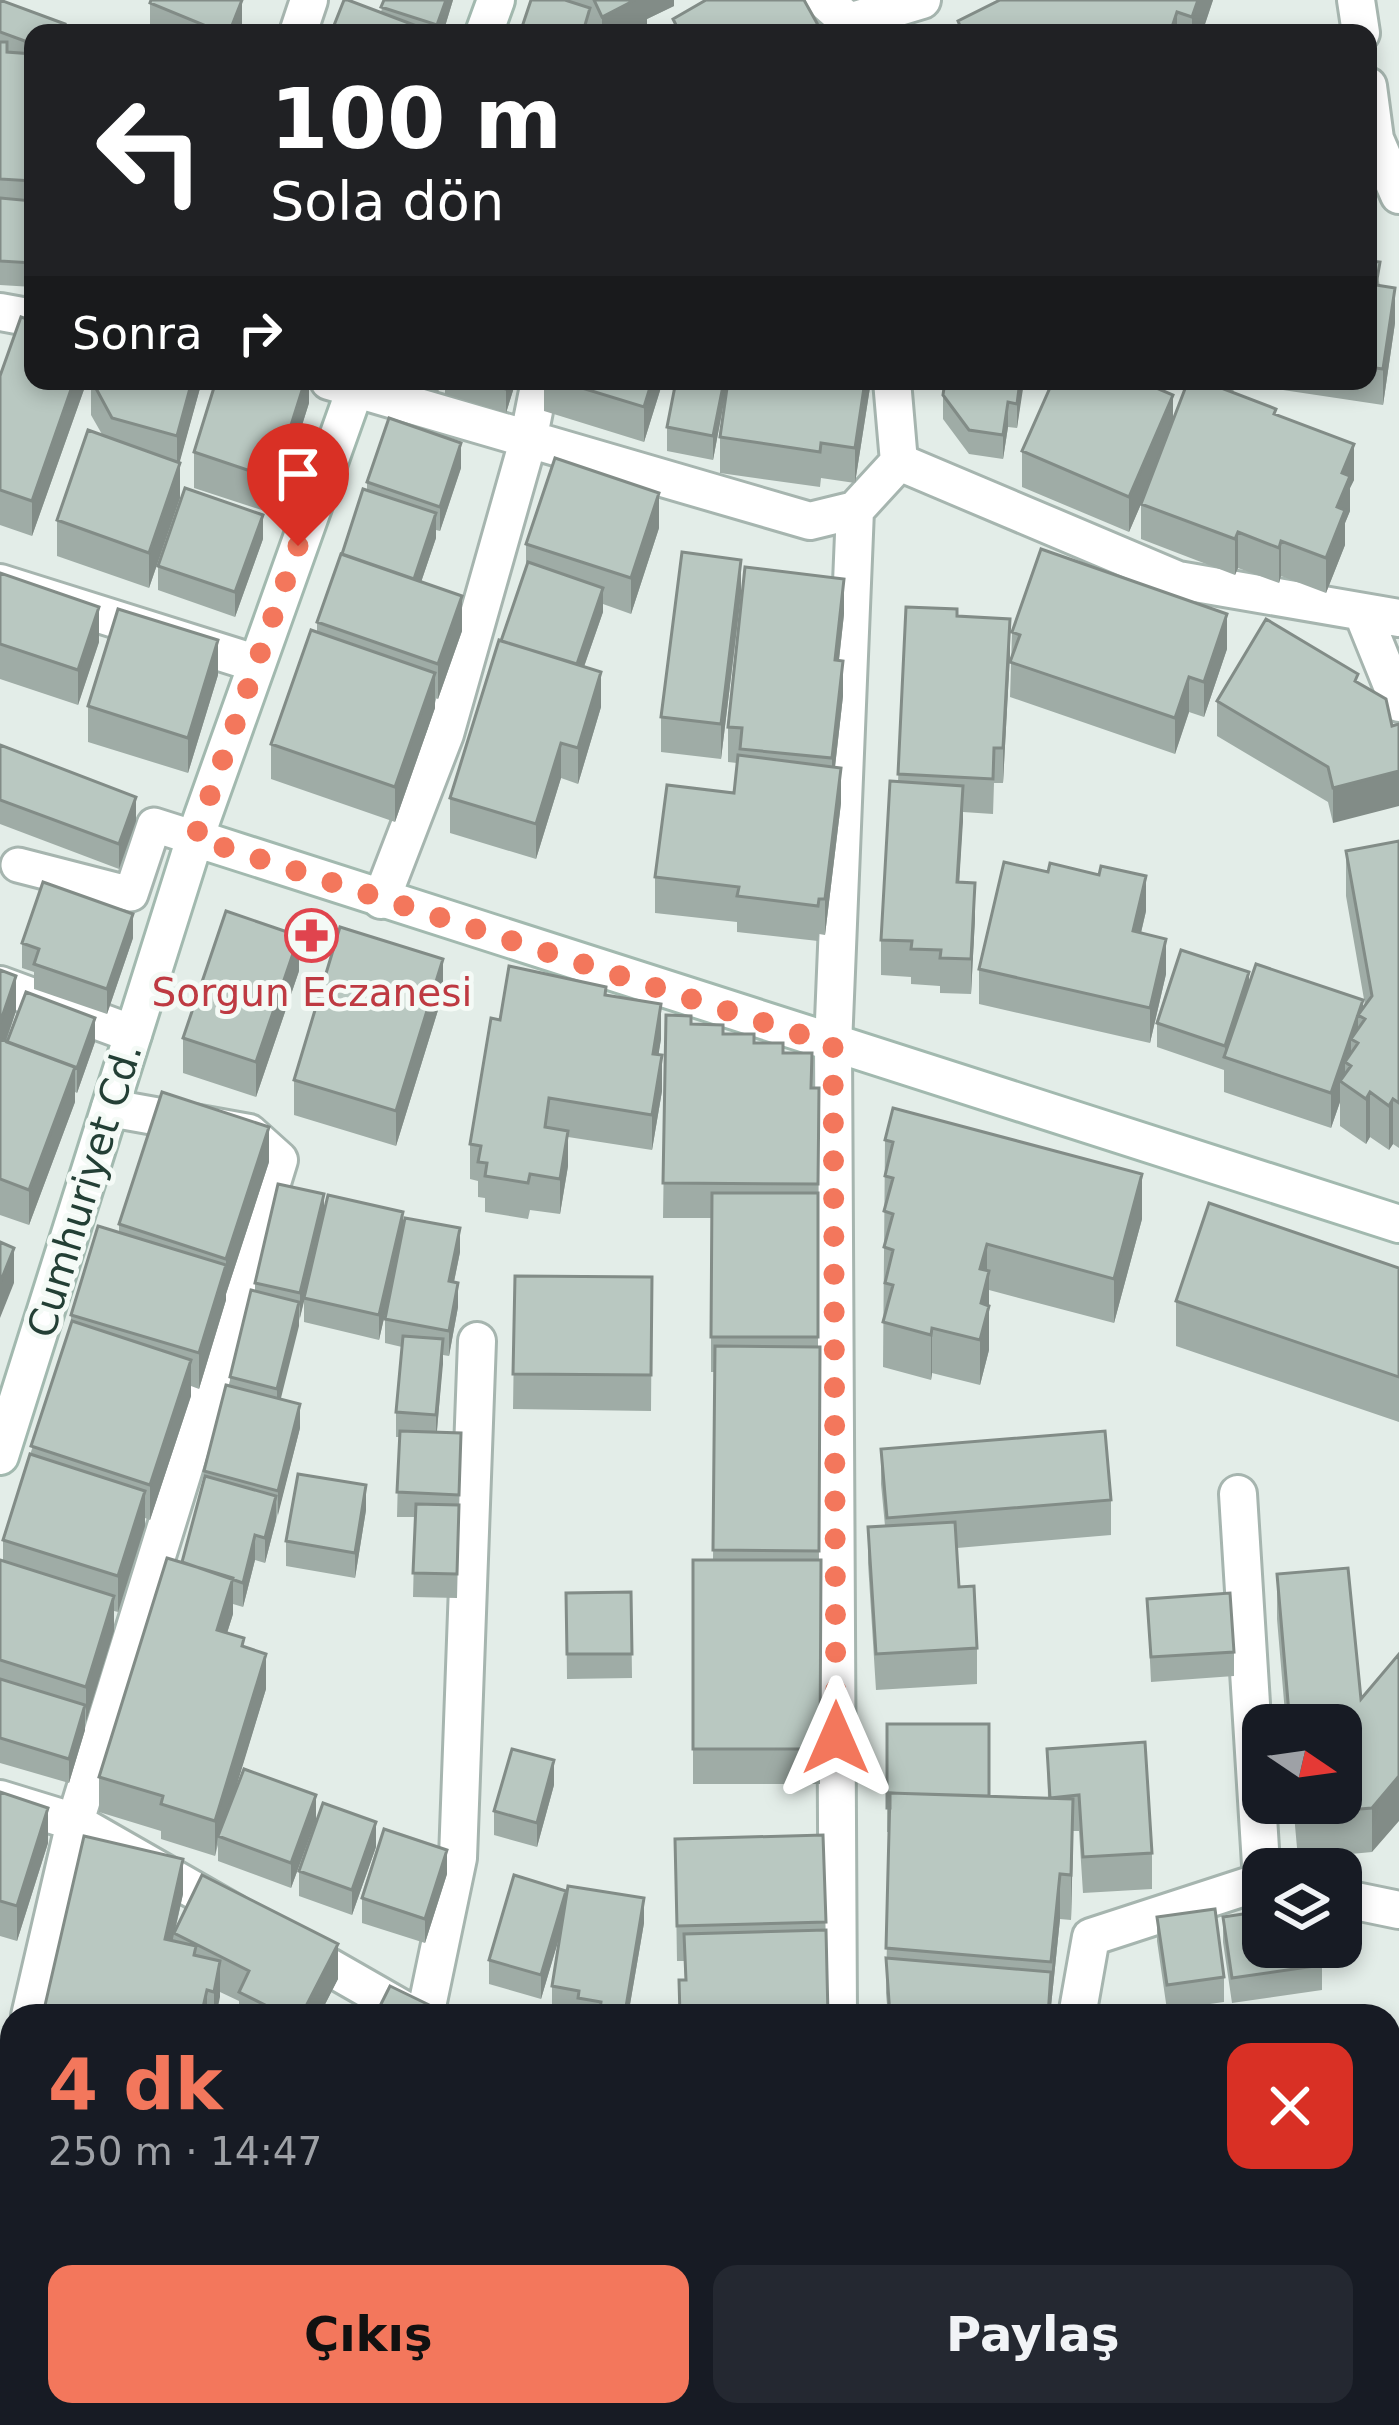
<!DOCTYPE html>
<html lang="tr">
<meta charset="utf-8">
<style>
:root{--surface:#171b24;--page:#242831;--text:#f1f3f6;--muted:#9ea1a6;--accent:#f3775c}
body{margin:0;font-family:"DejaVu Sans",sans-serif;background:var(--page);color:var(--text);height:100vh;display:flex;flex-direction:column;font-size:45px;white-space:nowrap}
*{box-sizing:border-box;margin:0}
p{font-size:39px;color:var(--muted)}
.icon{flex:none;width:66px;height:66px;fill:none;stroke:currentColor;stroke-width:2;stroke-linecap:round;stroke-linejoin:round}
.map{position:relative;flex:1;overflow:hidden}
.sheet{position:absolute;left:0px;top:2004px;width:1401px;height:423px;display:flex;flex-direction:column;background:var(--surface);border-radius:36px 36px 0 0;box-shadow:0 6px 18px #0003}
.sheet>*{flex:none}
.hud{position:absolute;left:24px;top:24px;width:1353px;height:366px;border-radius:24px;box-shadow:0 6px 18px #0003;background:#202124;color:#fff;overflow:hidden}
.needle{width:78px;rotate:103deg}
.tools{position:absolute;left:1242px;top:1704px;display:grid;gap:24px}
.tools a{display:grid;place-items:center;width:120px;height:120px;border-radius:24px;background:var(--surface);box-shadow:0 6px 18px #0003;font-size:60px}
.pin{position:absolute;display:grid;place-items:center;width:102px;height:102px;color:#fff;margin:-123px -51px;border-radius:50% 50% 50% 0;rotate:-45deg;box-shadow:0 0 12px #0007}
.pin .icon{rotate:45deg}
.me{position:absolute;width:132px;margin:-66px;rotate:0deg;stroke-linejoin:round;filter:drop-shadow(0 0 9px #0008)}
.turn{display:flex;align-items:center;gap:42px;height:252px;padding:0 48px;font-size:54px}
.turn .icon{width:156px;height:156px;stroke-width:2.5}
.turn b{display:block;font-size:84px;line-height:102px}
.then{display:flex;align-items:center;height:114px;padding:0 48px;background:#0003;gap:24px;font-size:45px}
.round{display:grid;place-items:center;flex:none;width:126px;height:126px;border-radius:24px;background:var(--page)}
.overview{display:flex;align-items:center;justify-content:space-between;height:204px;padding:0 48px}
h1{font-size:72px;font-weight:800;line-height:90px;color:var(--accent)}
.action{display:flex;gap:24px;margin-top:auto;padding:24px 48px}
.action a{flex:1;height:138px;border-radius:24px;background:var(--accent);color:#111;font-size:48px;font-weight:800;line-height:138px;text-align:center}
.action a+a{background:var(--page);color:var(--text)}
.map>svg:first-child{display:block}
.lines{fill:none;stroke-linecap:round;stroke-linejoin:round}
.pedestrian-casing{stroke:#a6b5af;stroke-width:39}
.minor-casing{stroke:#a6b5af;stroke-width:42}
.secondary-casing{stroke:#a2b9af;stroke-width:42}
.pedestrian{stroke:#fff;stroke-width:33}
.minor{stroke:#fff;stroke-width:36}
.secondary{stroke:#fff;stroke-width:36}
.wall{fill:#9faca6}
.shaded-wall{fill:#828c87}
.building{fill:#b9c8c1;stroke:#828c87;stroke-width:3}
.route{stroke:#f3775c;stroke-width:21;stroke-dasharray:0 37.8}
.labels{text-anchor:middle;stroke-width:10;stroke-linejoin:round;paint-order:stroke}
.health-label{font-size:39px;fill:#be3a42;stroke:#f4faf6}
.street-label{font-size:39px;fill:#233f35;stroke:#f4faf6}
</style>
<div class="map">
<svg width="1399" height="2425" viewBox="0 0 1399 2425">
<rect width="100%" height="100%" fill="#e3ede8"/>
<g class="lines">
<defs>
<path id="pedestrian" d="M18,865L131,894L154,825L195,838"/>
<path id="minor" d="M824,0L849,22L922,0
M1356,0L1361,33
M298,33L309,0
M1368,86L1375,139L1399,195
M0,312L33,318
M329,381L810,521L855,510L899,462L892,381
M899,462L1178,580L1399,618
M0,583L255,663
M1363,614L1399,703
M381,900L445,734L528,441L540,381
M0,985L133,1034
M1238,1494L1262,1881
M0,1799L75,1822L234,1913
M1341,1898L1399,1910
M298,1949L415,2016
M30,2016L75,1822L279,1160L249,1133L110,1108
M425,2016L458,1858L477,1341
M838,2016L833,1045L855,510
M1077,2016L1091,1937L1263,1881
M0,2143L12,2092
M1389,2214L1399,2218
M1389,2277L1399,2251
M1230,2415L1251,2425
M835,2425L841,2415
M1331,2425L1335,2415"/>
<path id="secondary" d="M484,33L496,0
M195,838L1399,1224
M0,1456L195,838L358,381"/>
</defs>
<use href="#pedestrian" class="pedestrian-casing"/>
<use href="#minor" class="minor-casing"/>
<use href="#secondary" class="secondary-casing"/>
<use href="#pedestrian" class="pedestrian"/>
<use href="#minor" class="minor"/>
<use href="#secondary" class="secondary"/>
</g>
<path class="wall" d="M0,0L65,33H33V287L0,285Z
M384,0H453L443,33H331L381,12Z
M531,0H674V6L647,19V29L640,33H520Z
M1000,0H1213L1202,33H958V21Z
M150,3L242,33H150Z
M1368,233L1380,286L1395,323L1383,405L1283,390V381H1368Z
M0,376L33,381H87L32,536L0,525Z
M91,381H202L179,463L180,498L149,588L57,556V520L103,436L91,415Z
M309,381V403L274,514L194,488V452Z
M413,381H443L438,392Z
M445,381H516L506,413L445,394Z
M544,381H663L644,442L544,411Z
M676,381H871L855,483L821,478L820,487L720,473V437L726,391L713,460L667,451V427Z
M1023,381L1017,428L1008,427L1003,459L969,454L943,419V395Z
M1209,381H1237L1233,392Z
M1276,414L1354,480L1350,488V511L1345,523V545L1326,593L1281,576L1279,583L1238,568L1235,575L1141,539V504L1146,492L1129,532L1022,487V451L1173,422Z
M461,468L440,531L436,530V538L421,582L462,631L438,699L435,698V708L395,822L271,779V744L317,632V622L367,490V482Z
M659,528L631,614L603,604V612L584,667L601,707L578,784L561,778L536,859L450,833V798L526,566V544Z
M263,539L235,617L158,590V566Z
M0,573L99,642L78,705L0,679Z
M741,595L721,759L661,752V717Z
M906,607L957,616L1010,654L1003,783H994L993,814L963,812L959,882L975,918L971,994L940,993V986L911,984V977L881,975V940L898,782Z
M844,614L839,660L843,696L835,767L841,803L825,935L819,934L818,941L737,932V922L655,913V877L734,793L737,763L728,762V727Z
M1012,632L1227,649L1204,717L1189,712L1175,754L1010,697Z
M218,675L188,773L88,742V706Z
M1358,683L1333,823L1328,802L1217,736V701Z
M0,745L136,821L119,869L0,824Z
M1399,841V1148L1393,1144L1389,1150L1370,1137L1366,1144L1340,1126V1102L1331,1128L1224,1092V1070L1157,1047V1023L1249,984L1363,1009L1365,1005L1346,896V851Z
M1146,911L1141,933L1166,974L1150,1043L979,1004V969Z
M133,938L107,1014L34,989V972L22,968V943Z
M0,970L16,1011L6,1042H95L77,1093L75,1092V1102L29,1225L0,1215Z
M299,971L256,1097L183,1073V1038Z
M443,994L396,1146L294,1115V1080Z
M606,995L661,1039L658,1055L662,1091L652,1150L568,1137V1166L560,1214L530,1210L528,1219L485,1212V1198L478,1197V1181L470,1179V1144L500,1020Z
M666,1015L783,1053L812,1088H819L818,1347L820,1784H693V1560H713L715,1372H711V1218H663Z
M885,1140L1142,1219L1114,1323L989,1290V1350L980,1385L932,1373L931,1380L883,1367Z
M269,1162L226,1294V1300L199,1389L191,1386V1396L150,1520L145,1518V1526L118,1612L114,1611V1631L85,1722V1730L69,1783L0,1763V1560L3,1561V1540L71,1326V1315L119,1232V1224Z
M324,1214L403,1227L460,1252L454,1282L458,1307L449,1356L443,1355L437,1432L461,1433L457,1598L413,1597L415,1517H397L399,1437H396V1412L402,1347L385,1343V1319L391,1286L379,1340L304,1322V1300L280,1399L300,1428L265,1563L255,1560L243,1607L233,1604V1614L227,1633L244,1646L266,1689L232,1799L316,1820L291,1888L218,1861V1845L215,1856L161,1839V1831L99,1812V1777L182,1562L204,1478V1471L230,1386V1377L255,1291V1283Z
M1399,1268V1422L1176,1346V1301Z
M515,1276L652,1277L651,1411L513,1409Z
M881,1449L1111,1500V1535L957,1548L959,1587L977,1648V1684L876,1690L868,1563V1527L885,1526L881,1484Z
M366,1510L355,1578L286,1566V1541Z
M1277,1574L1361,1699L1399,1654L1372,1852L1298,1859L1293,1803H1341V1725H1286L1277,1619Z
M631,1592L632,1678L567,1679L566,1593Z
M1147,1599L1234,1652V1676L1151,1682Z
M887,1724L989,1796L1048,1798L1047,1749L1152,1853V1889L1083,1893L1079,1831H1073L1071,1920L1060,1919L1050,2016H888L886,1993L889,1832H887Z
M554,1785L537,1847L494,1835V1811Z
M0,1792L48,1843L17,1941L0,1936Z
M823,1835L828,2016H679V1980H685L684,1961H677L675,1839Z
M84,1836L183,1894L175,1931L338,1979L319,2016H239V2001L220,1992L216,2016H43Z
M376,1847L352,1915L299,1896V1871Z
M447,1874L425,1943L362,1923V1898Z
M566,1902L644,1923L628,2016H578L552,2011V1986L561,1931L541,1999L489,1984V1960Z
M1157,1917L1224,1977V2002L1167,2010L1157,1941Z
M1223,1917L1322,1965V1990L1232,2003L1223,1942Z
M1389,2032L1399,2034V2157L1389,2154Z
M12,2187V2372L0,2365V2218Z
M141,2415H264L258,2425H141Z
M379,2415H589V2418L584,2425H395Z
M647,2415H813L807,2425H663Z"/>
<path class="shaded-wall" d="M242,0V33H229Z
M446,0H453L443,33H437V25Z
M635,0H674V6L647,19V29L640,33H602V17Z
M1198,0H1213L1202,33H1192V17Z
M1177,12V33H1170Z
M818,25V33H803Z
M1395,288V323L1383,405V369Z
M74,381H87L32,536V501Z
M192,381H202L177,472V436Z
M305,381H309V403L274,514V479Z
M508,381H516L506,413V389Z
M652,381H663L644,442V407Z
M724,381H728L713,460V436Z
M865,381H871L855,483V448Z
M1020,381H1023V389L1017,428V404Z
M1173,395V430L1129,532V497Z
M1008,402V427L1003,459V435Z
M461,443V468L440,531V507Z
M1354,444V480L1350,488V511L1345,523V545L1326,593V558L1342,473Z
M180,463V498L149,588V553Z
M659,493V528L631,614V578Z
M436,513V538L413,606V582Z
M263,515V539L235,617V592Z
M1238,532V568L1235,575V539Z
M1281,541V576L1279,583V548Z
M741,560V595L721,759V724Z
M844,579V614L835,695V660Z
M603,588V612L574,695V671Z
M462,596V631L438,699V664Z
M99,607V642L78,705V670Z
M1227,614V649L1204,717V682Z
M1010,619V654L1003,783V748Z
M218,640V675L188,773V738Z
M843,661V696L832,793V758Z
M601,672V707L578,784V748Z
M435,673V708L395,822V787Z
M1189,677V712L1175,754V718Z
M561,743V778L536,859V824Z
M841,768V803L825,935V899Z
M1399,771V806L1333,823V788Z
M963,786V821L957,917V882Z
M136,797V821L119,869V844Z
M1146,876V911L1133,966V931Z
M975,883V918L971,994V959Z
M133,914V938L107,1014V989Z
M299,936V971L256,1097V1062Z
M1166,939V974L1150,1043V1008Z
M443,959V994L396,1146V1111Z
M1249,972V996L1225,1057V1046Z
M16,976V1011L0,1058V1023Z
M1363,1000V1018L1358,1015V1049V1043L1351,1039V1069V1066L1345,1062V1084L1340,1081V1102L1331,1128V1093Z
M661,1004V1039L653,1090V1054Z
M95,1018V1042L77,1093V1068Z
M662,1055V1091L652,1150V1115Z
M75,1067V1102L29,1225V1190Z
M1370,1092V1137L1366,1144V1099Z
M1393,1099V1144L1389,1150V1106Z
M269,1127V1162L226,1294V1259Z
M568,1131V1166L560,1214V1179Z
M1142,1174V1219L1114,1323V1279Z
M324,1194V1219L300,1318V1293Z
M403,1212V1237L379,1340V1315Z
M460,1228V1252L449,1306V1281Z
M987,1244V1280L989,1271V1350L980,1385V1269Z
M14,1248V1283L0,1318V1283Z
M226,1265V1300L199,1389V1353Z
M458,1283V1307L449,1356V1331Z
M299,1302V1326L277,1414V1389Z
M932,1328V1373L931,1380V1335Z
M443,1339V1364L436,1440V1415Z
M191,1360V1396L150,1520V1485Z
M300,1404V1428L278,1515V1491Z
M366,1485V1510L355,1578V1553Z
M145,1491V1526L118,1612V1576Z
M276,1496V1520L265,1563V1538Z
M255,1535V1560L243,1607V1583Z
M233,1578V1614L217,1665V1630Z
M114,1596V1631L86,1722V1687Z
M266,1654V1689L221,1837L218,1836L215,1856V1821Z
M85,1705V1730L69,1783V1759Z
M554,1760V1785L537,1847V1823Z
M1399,1776V1821L1372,1852V1808Z
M316,1795V1820L291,1888V1863Z
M1073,1799V1843L1071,1920V1875Z
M48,1808V1843L17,1941V1906Z
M376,1822V1847L352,1915V1890Z
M447,1850V1874L425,1943V1919Z
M183,1859V1894L165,1974V1939Z
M1060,1874V1919L1050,2016H1048Z
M566,1891V1915L541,1999V1975Z
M644,1898V1923L628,2016H625Z
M338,1944V1979L319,2016H301Z
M220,1961V1997L216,2016H214V1992Z
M207,1990V2016H201Z
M244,2415H264L258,2425H238Z
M569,2415H589V2418L584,2425H563Z
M791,2415H813L807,2425H785Z
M1056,2415H1073L1068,2425H1051Z"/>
<path class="building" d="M0,0L65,24L62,33H33V44L0,32Z
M151,0H242L229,33H223L150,3Z
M344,0H348L435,33H331Z
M384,0H446L437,25L381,7Z
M531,0H565L590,8L585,25L607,33H520Z
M594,0H635L602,17Z
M706,0H804L818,25L803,33H680L673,19Z
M1000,0H1198L1192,17L1177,12L1170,33H963L958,21Z
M0,42H7V52L33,54V181L0,179Z
M0,198L33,201V263L0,261Z
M1368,233L1375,234L1371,261L1380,262L1376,285L1395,288L1383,369L1368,367Z
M21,317L33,321V381H74L32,501L0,490V376Z
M92,381H192L177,436L112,418Z
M216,381H305L274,479L194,452Z
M481,381H508L506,389Z
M559,381H652L644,407Z
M676,381H724L713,436L667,427Z
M728,381H865L855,448L821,443L820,452L720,437Z
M945,381H1020L1017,404L1008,402L1003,435L969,430L943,395Z
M1053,381H1081L1085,383L1086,381H1140L1173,395L1129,497L1022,451Z
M1188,381H1203L1276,409L1274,414L1354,444L1342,473L1350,476L1337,507L1345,510L1326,558L1281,541L1279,548L1238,532L1235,539L1141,504Z
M389,418L461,443L440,507L367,482Z
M88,430L180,463L149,553L57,520Z
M555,458L659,493L631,578L526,544Z
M185,488L263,515L235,592L158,566Z
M363,489L436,513L414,579L342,554Z
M1041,549L1227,614L1204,682L1189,677L1175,718L1010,662L1020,635L1012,632Z
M682,552L741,560L721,724L661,717Z
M341,554L462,596L438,664L317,622Z
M528,562L603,588L577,664L501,641Z
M745,567L844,579L835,660L843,661L832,758L740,749L742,728L728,727Z
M0,573L99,607L78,670L0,644Z
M906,607L957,609V616L1010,619L1003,748H994L993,779L898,774Z
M118,609L218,640L188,738L88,706Z
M1266,619L1358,674L1355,681L1386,699L1392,726L1399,724V771L1333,788L1328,767L1217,701Z
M311,630L435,673L395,787L271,744Z
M499,640L601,672L578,748L561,743L536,824L450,798Z
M0,745L136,797L119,844L0,800Z
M738,755L841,768L825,899H819L818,906L737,896L739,887L655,877L667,785L734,793Z
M890,781L963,786L957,882L975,883L971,959L940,958L941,950L911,949L912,941L881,940Z
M1399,841V1103L1393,1099L1389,1106L1370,1092L1366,1099L1340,1081L1351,1066L1345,1062L1358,1043L1351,1039L1365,1019L1358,1015L1372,996L1346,851Z
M1004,862L1048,872L1050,863L1099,875L1101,866L1146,876L1133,931L1166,939L1150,1008L979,969Z
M43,882L133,914L107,989L34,964L39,949L22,943Z
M226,911L299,936L256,1062L183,1038Z
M340,927L443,959L396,1111L294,1080Z
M1181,950L1249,972L1225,1046L1157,1023Z
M1256,964L1363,1000L1331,1093L1224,1057Z
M509,966L606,987L605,995L661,1004L653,1054L662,1055L652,1115L549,1098L545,1127L568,1131L560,1179L530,1174L528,1183L485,1176L487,1163L478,1162L481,1146L470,1144L491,1018L500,1020Z
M0,970L16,976L0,1023Z
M26,992L95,1018L77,1068L7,1042Z
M666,1015L691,1016V1024L723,1025V1034H754V1043H783V1053H812L811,1088H819L818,1184L663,1183Z
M0,1039L75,1067L29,1190L0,1179Z
M162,1092L269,1127L226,1259L119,1224Z
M893,1108L1142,1174L1114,1279L987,1244L980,1269L989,1271L981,1303L989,1306L980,1340L932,1328L931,1335L883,1322L893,1285L885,1283L893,1250L884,1247L893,1214L884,1211L893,1178L885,1176L893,1142L885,1140Z
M278,1184L324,1194L300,1293L255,1283Z
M712,1193H818V1337H711Z
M328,1195L403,1212L379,1315L304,1298Z
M1209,1203L1399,1268V1377L1176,1301Z
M405,1218L460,1228L449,1281L458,1283L449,1331L385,1319Z
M98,1226L226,1265L199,1353L71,1315Z
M0,1242L14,1248L0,1283Z
M515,1276L652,1277L651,1375L513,1374Z
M251,1290L299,1302L277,1389L230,1377Z
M72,1321L191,1360L150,1485L31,1446Z
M403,1336L443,1339L436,1415L396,1412Z
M715,1346L820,1347L819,1551L713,1550Z
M226,1385L300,1404L278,1491L204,1471Z
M400,1431L461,1433L459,1495L397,1492Z
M1105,1431L1111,1500L887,1518L881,1449Z
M30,1454L145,1491L118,1576L3,1540Z
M298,1474L366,1485L355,1553L286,1541Z
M205,1476L276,1496L265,1538L255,1535L243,1583L182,1562Z
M416,1504L459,1505L457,1574L413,1573Z
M955,1522L959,1587L974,1586L977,1648L876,1654L868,1527Z
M167,1558L233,1578L217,1630L244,1638L242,1646L266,1654L215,1821L161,1804L163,1796L99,1777Z
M0,1560L114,1596L86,1687L0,1660Z
M693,1560H821L820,1749H693Z
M1348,1568L1361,1699L1399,1654V1776L1372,1808L1298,1814L1297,1803H1341V1725H1290L1277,1574Z
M631,1592L632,1654H567L566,1593Z
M1230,1593L1234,1652L1151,1657L1147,1599Z
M0,1679L85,1705L69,1759L0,1738Z
M887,1724H989V1796L890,1793V1808H887Z
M1145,1742L1152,1853L1083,1857L1079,1795L1050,1798L1047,1749Z
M512,1749L554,1760L537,1823L494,1811Z
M244,1769L316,1795L291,1863L218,1836Z
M0,1792L48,1808L17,1906L0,1901Z
M890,1793L1073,1799L1071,1875L1060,1874L1051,1962L886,1948Z
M323,1803L376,1822L352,1890L299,1871Z
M384,1829L447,1850L425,1919L362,1898Z
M823,1835L826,1922L677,1926L675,1839Z
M84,1836L183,1859L165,1939L196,1946L194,1955L220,1961L214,1992L207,1990L201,2016H52L43,2014Z
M202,1875L338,1944L301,2016H287L239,1992L249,1971L174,1933Z
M514,1875L566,1891L541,1975L489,1960Z
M568,1886L644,1898L625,2013L600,2009L601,2002L578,1998L579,1991L552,1986Z
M1215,1909L1224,1977L1167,1985L1157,1917Z
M1263,1911V1947H1320L1322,1965L1232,1978L1223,1917Z
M826,1930L828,2016H680L679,1980H686L684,1934Z
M886,1958L1051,1972L1048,2016H890Z
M390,1986L452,2016H375Z
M1389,2032L1399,2034V2133L1389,2130Z
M10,2186L12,2187V2297L1,2300L0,2218Z
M12,2297V2337L0,2330V2300Z
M1399,2385V2425H1363L1372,2415H1389V2396Z
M141,2415H244L238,2425H158Z
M269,2415H328L321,2425H262Z
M328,2415H354L368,2425H321Z
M438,2415H569L563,2425H494L479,2416L473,2425H454Z
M703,2415H791L785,2425H718Z
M879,2415H1056L1051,2425H892L878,2418Z
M1097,2415H1221L1241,2425H1092Z
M689,2417L702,2425H684Z"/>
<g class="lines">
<path class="route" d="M298,546L195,838L833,1045L836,1738"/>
</g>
<defs>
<symbol id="pharmacy-ring" viewBox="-11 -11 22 22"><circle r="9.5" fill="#f4faf6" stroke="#e0444e" stroke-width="1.5"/><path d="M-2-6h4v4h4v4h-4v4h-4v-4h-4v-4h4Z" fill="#e0444e"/></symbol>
</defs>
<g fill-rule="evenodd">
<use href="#pharmacy-ring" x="282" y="906" width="59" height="59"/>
</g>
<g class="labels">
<g class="health-label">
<text x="312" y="1006">Sorgun Eczanesi</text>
</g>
<g class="street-label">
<text transform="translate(84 1190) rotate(-73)" y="14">Cumhuriyet Cd.</text>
</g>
</g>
</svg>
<div class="tools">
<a><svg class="needle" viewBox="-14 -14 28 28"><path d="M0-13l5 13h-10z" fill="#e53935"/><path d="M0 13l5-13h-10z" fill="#9ea1a6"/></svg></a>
<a><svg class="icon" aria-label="layers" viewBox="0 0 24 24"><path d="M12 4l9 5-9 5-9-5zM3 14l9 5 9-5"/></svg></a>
</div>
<div class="pin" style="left:298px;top:546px;background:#d93025"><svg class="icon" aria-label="arrive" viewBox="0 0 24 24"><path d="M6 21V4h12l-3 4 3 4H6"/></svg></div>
<svg class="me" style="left:836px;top:1738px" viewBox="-20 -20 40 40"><path d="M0-17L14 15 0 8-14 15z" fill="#f3775c" stroke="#fff" stroke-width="4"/></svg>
<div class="hud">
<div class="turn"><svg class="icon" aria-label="left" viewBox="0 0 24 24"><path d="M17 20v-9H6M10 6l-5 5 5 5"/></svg><div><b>100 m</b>Sola dön</div></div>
<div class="then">Sonra<svg class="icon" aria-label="right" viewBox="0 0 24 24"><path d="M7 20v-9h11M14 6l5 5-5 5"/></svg></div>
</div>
<section class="sheet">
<div class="overview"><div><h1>4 dk</h1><p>250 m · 14:47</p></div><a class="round" style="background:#d93025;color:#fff"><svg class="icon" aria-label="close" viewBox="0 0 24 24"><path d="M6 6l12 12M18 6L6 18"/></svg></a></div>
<div class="action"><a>Çıkış</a><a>Paylaş</a></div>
</section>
</div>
